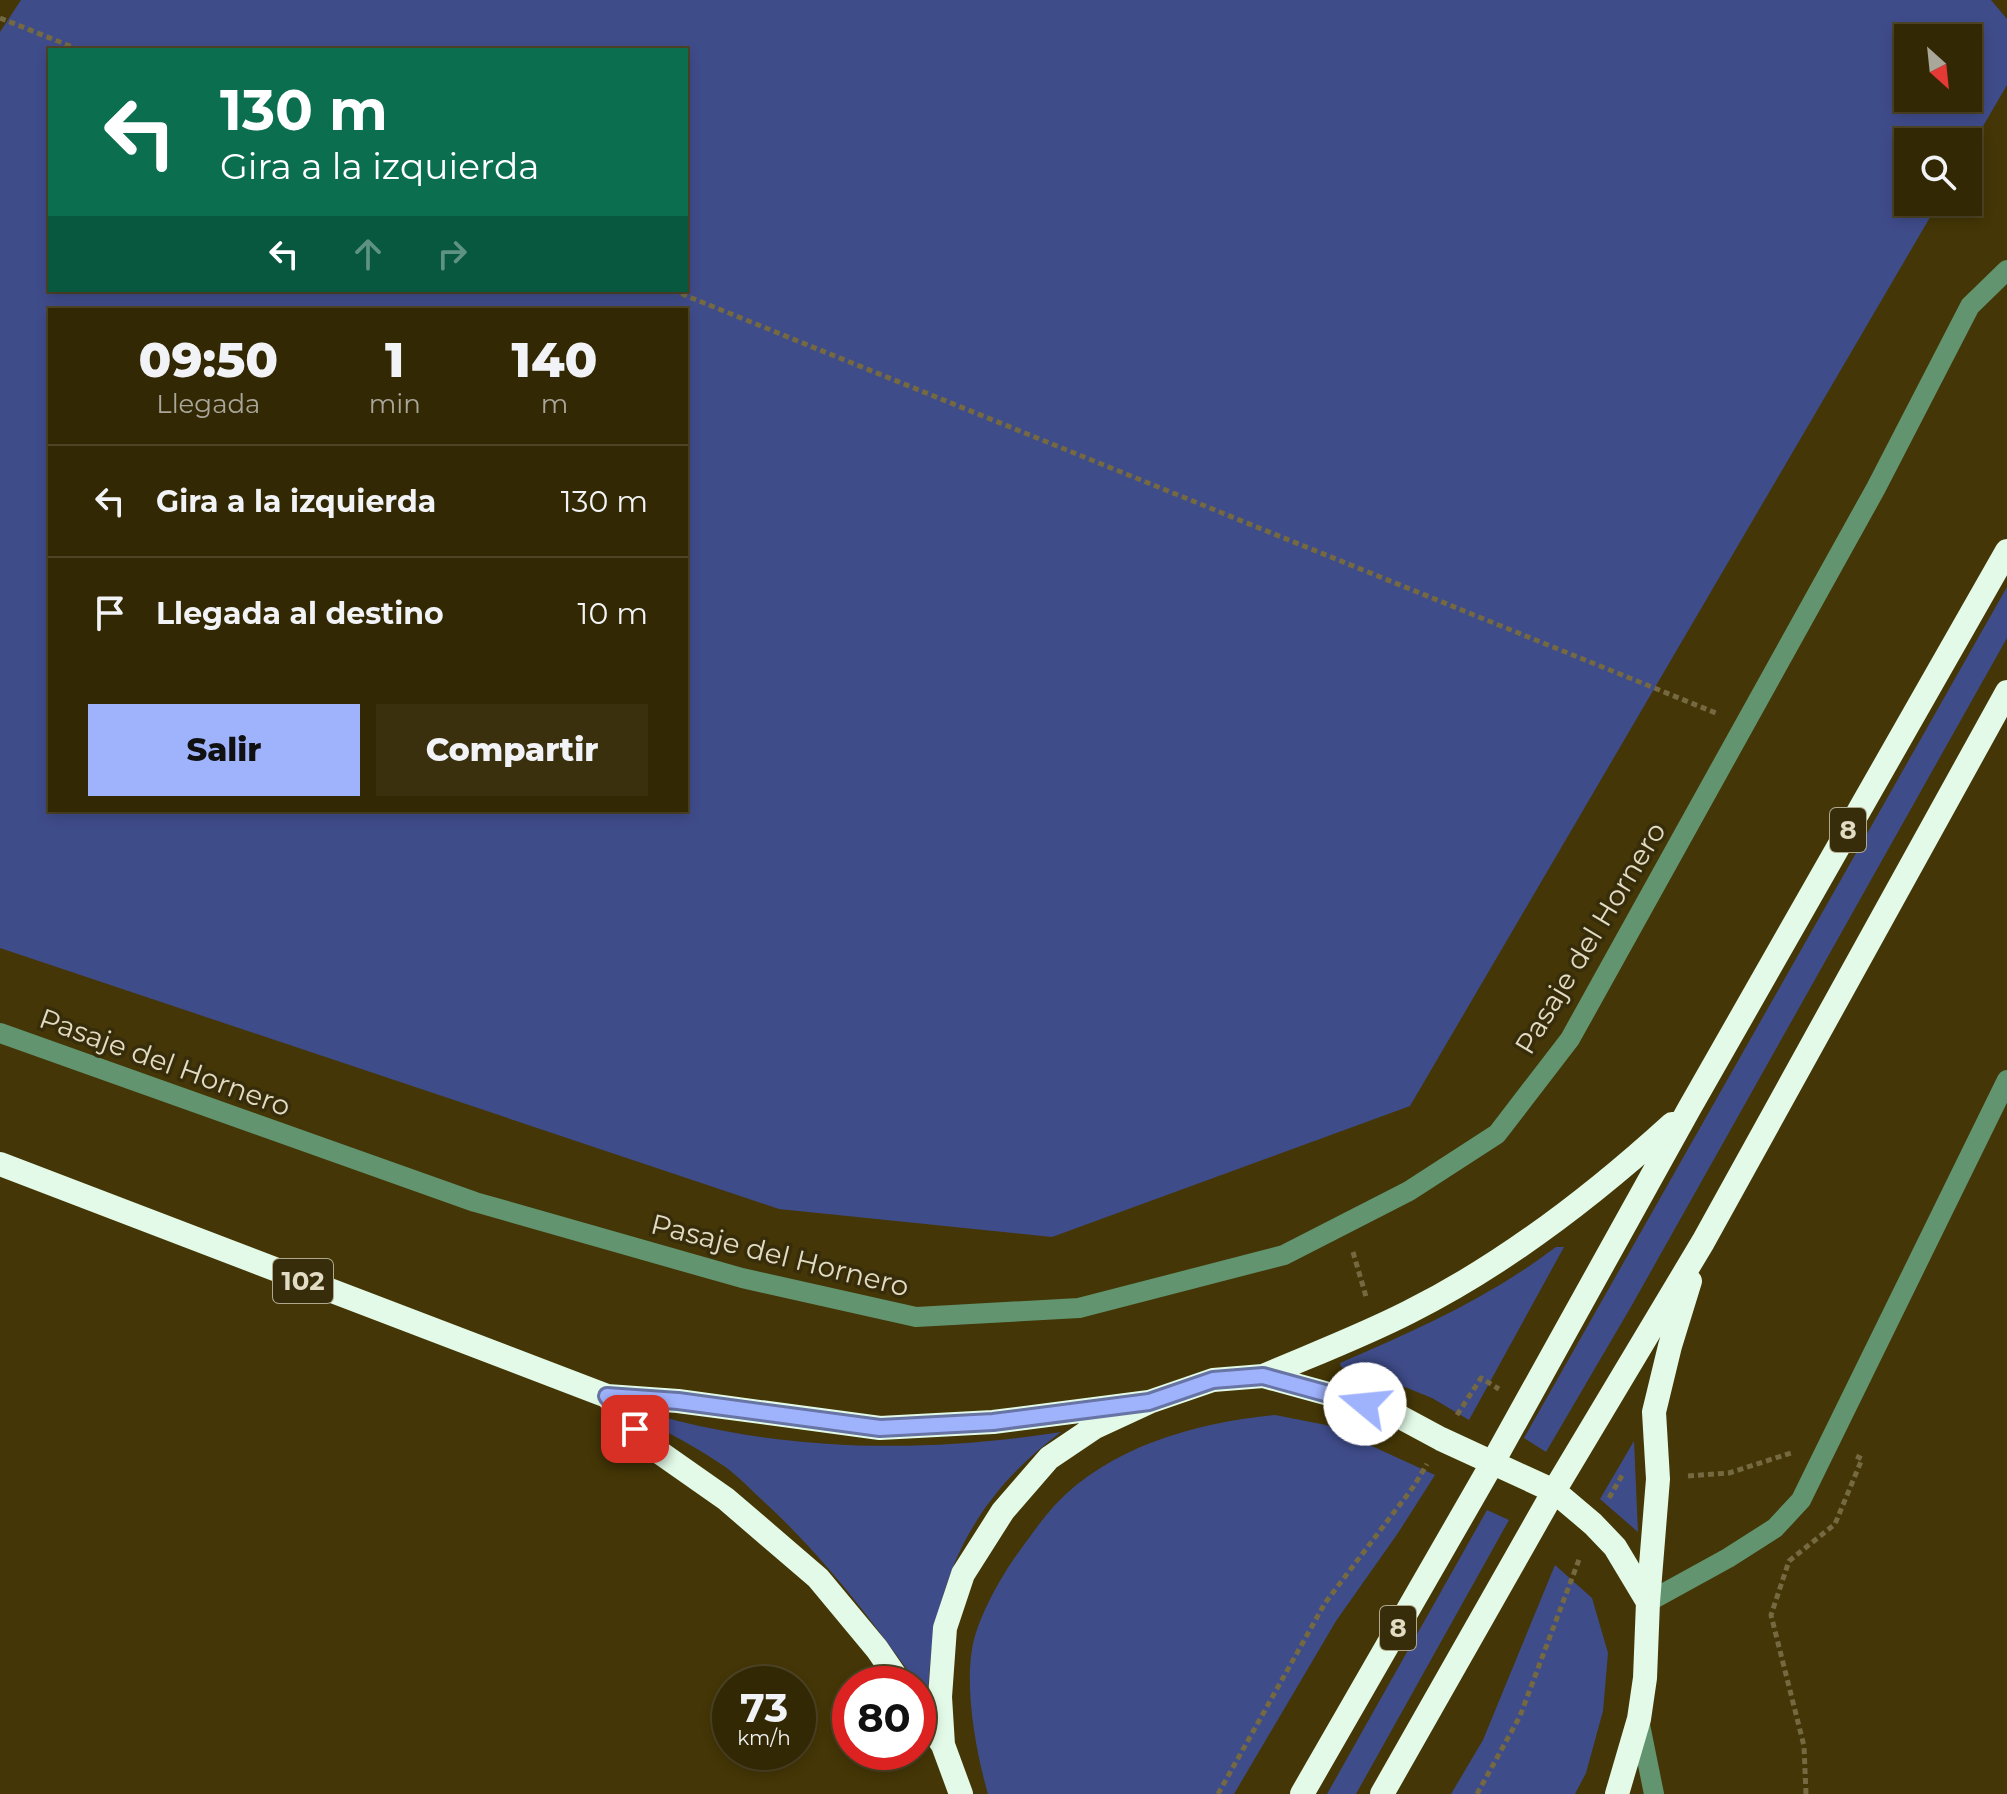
<!DOCTYPE html>
<html lang="es">
<style>
:root{--surface:#332804;--page:#3b300e;--text:#f1f3f6;--muted:#a9a69a;--line:#4e4426;--accent:#9fb3fd}
body{margin:0;font-family:Montserrat,sans-serif;background:var(--page);color:var(--text);height:100vh;display:flex;flex-direction:column;font-size:30px;white-space:nowrap}
*{box-sizing:border-box;margin:0}
p{font-size:26px;color:var(--muted)}
.icon{flex:none;width:44px;height:44px;fill:none;stroke:currentColor;stroke-width:2;stroke-linecap:round;stroke-linejoin:round}
.map{position:relative;flex:1;overflow:hidden}
.details{position:absolute;left:48px;top:308px;width:640px;height:504px;display:flex;flex-direction:column;background:var(--surface);border-radius:0px;box-shadow:0 4px 12px #0003,0 0 0 2px var(--line)}
.details>*{flex:none}
.banner{position:absolute;left:48px;top:48px;width:640px;height:244px;border-radius:0px;box-shadow:0 4px 12px #0003,0 0 0 2px var(--line);background:#0b6e4f;color:#fff;overflow:hidden}
.needle{width:52px;rotate:153deg}
.tools{position:absolute;left:1894px;top:24px;display:grid;gap:16px}
.tools a{display:grid;place-items:center;width:88px;height:88px;border-radius:0px;background:var(--surface);box-shadow:0 4px 12px #0003,0 0 0 2px var(--line);font-size:40px}
.speed{position:absolute;left:712px;top:1666px;display:flex;gap:16px;font-size:40px;font-weight:700;text-align:center}
.speed>*{display:grid;place-content:center;width:104px;height:104px;border-radius:50%;background:var(--surface);box-shadow:0 4px 12px #0003,0 0 0 2px var(--line);line-height:1}
.speed small{font-size:20px;font-weight:400}
.speed .limit{border:12px solid #d22;background:#fff;color:#111}
.pin{position:absolute;display:grid;place-items:center;width:68px;height:68px;color:#fff;margin:-34px;border-radius:16px;box-shadow:0 4px 12px #0006}
.me{position:absolute;width:88px;margin:-44px;rotate:287deg;stroke-linejoin:round;filter:drop-shadow(0 0 6px #0008)}
.turn{display:flex;align-items:center;gap:28px;height:168px;padding:0 40px;font-size:36px}
.turn .icon{width:104px;height:104px;stroke-width:2.5}
.turn b{display:block;font-size:56px;line-height:68px}
.lanes{display:flex;align-items:center;height:76px;padding:0 40px;background:#0003;justify-content:center;gap:40px;direction:ltr}
.lanes .off{opacity:.35}
.eta{display:flex;justify-content:space-evenly;align-items:center;height:136px;text-align:center}
.eta b{font-size:48px;font-weight:800;line-height:56px}
.button{display:flex;gap:16px;margin-top:auto;padding:16px 40px}
.button a{flex:1;height:92px;border-radius:0px;background:var(--accent);color:#111;font-size:32px;font-weight:800;line-height:92px;text-align:center}
.button a+a{background:var(--page);color:var(--text)}
ul{padding:0;list-style:none}
li{display:flex;align-items:center;gap:24px;height:112px;padding:0 40px;border-top:2px solid var(--line)}
li div{flex:1}
li b{display:block;font-size:30px}
li em{font-style:normal}
.map>svg:first-child{display:block}
.green{fill:#3f4c8a;fill-rule:evenodd}
.lines{fill:none;stroke-linecap:round;stroke-linejoin:round}
.path{stroke:#746940;stroke-width:5;stroke-dasharray:6 4;stroke-linecap:butt}
.minor{stroke:#61946f;stroke-width:20}
.highway{stroke:#e2fae7;stroke-width:24}
.route-casing{stroke:#6774a4;stroke-width:20}
.route{stroke:#9fb3fd;stroke-width:14}
.labels{text-anchor:middle;stroke-width:7;stroke-linejoin:round;paint-order:stroke}
.shield{fill:#372d0a;stroke:#afa88c;stroke-width:2}
.shield-label{font-size:26px;font-weight:bold;fill:#e3dcc4}
.street-label{font-size:28px;fill:#e3dcc4;stroke:#372d0a}
</style>
<div class="map">
<svg width="2007" height="1794" viewBox="0 0 2007 1794">
<rect width="100%" height="100%" fill="#443606"/>
<path class="green" d="M21,0H1991L2007,19V85L1968,152V142H1908V202H1939L1410,1106L1052,1237L779,1209L0,948V32ZM1968,38V98H1908V38ZM686,50V290H50V50ZM686,310V810H50V310Z
M2007,587V638L1632,1305L1546,1452L1524,1438Z
M1556,1247H1564L1469,1420L1432,1398L1385,1379L1341,1367L1340,1363C1417,1330 1490,1297 1556,1247Z
M550,1378C593,1391 636,1410 678,1421C803,1452 935,1452 1061,1432C969,1500 931,1586 928,1699C879,1629 825,1557 761,1499C749,1488 737,1475 724,1466C670,1429 610,1405 550,1378Z
M1275,1415L1326,1425L1435,1475L1398,1533L1336,1621L1234,1794H988C976,1752 965,1692 972,1649C977,1620 997,1584 1013,1560C1026,1542 1039,1523 1054,1506C1110,1446 1196,1423 1275,1415Z
M1634,1441L1638,1532L1600,1499Z
M1487,1510L1509,1520L1356,1794H1327Z
M1555,1565L1592,1598L1608,1653L1603,1711L1586,1773L1575,1794H1451L1483,1740Z"/>
<g class="lines">
<path class="path" d="M0,18L80,50
M672,290L1716,713
M1353,1252L1367,1300
M1457,1415L1481,1378L1499,1389
M1688,1476L1729,1473L1791,1453
M1609,1498L1624,1472
M1218,1794L1325,1603L1414,1486L1427,1464
M1477,1794L1520,1716L1580,1557
M1806,1794L1804,1746L1771,1615L1789,1561L1835,1524L1862,1459L1854,1455"/>
<path class="minor" d="M0,1033L475,1202L742,1278L916,1317L1079,1308L1284,1255L1409,1191L1497,1134L1570,1039L1876,488L1970,306L2007,270
M1648,1602L1728,1558L1775,1528L1801,1500L2007,1080
M1639,1720L1654,1794"/>
<path class="highway" d="M0,1164L607,1396L678,1401L880,1428L993,1422L1149,1402
M1263,1376C1312,1355 1362,1336 1409,1312C1505,1264 1593,1196 1672,1124
M607,1396L649,1445L726,1499L818,1578L877,1649L901,1684
M918,1708L943,1745L961,1794
M943,1745L940,1697L945,1628L963,1574L1003,1511L1049,1458L1095,1427L1149,1402L1213,1380L1263,1376L1365,1404L1402,1418L1441,1439L1554,1491L1593,1524L1615,1547L1648,1602
M1302,1794L1493,1462L1689,1109L2007,551
M1382,1794L1554,1491L1703,1242L2007,692
M1617,1794L1639,1719L1645,1678L1648,1602L1658,1479L1654,1412L1670,1346L1690,1281"/>
</g>
<g class="lines">
<defs>
<path id="route" d="M635,1429L607,1396L678,1401L880,1428L993,1422L1149,1402L1213,1380L1263,1376L1365,1404"/>
</defs>
<use href="#route" class="route-casing"/>
<use href="#route" class="route"/>
</g>
<g class="labels">
<g class="shield">
<rect x="1830" y="808" width="36" height="44" rx="6"/>
<rect x="273" y="1259" width="60" height="44" rx="6"/>
<rect x="1380" y="1606" width="36" height="44" rx="6"/>
</g>
<g class="shield-label">
<text x="1848" y="839">8</text>
<text x="303" y="1290">102</text>
<text x="1398" y="1637">8</text>
</g>
<g class="street-label">
<text transform="translate(1590 938) rotate(-59)" y="10">Pasaje del Hornero</text>
<text transform="translate(165 1062) rotate(20)" y="10">Pasaje del Hornero</text>
<text transform="translate(780 1255) rotate(14)" y="10">Pasaje del Hornero</text>
</g>
</g>
</svg>
<div class="tools">
<a><svg class="needle" viewBox="-14 -14 28 28"><path d="M0-13l5 13h-10z" fill="#e53935"/><path d="M0 13l5-13h-10z" fill="#a9a69a"/></svg></a>
<a><svg class="icon" aria-label="search" viewBox="0 0 24 24"><circle cx="10" cy="10" r="6"/><path d="M15 15l6 6"/></svg></a>
</div>
<div class="speed"><div>73<small>km/h</small></div><div class="limit">80</div></div>
<div class="pin" style="left:635px;top:1429px;background:#d93025"><svg class="icon" aria-label="arrive" viewBox="0 0 24 24"><path d="M6 21V4h12l-3 4 3 4H6"/></svg></div>
<svg class="me" style="left:1365px;top:1404px" viewBox="-20 -20 40 40"><circle r="19" fill="#fff"/><path d="M0-13L10 11 0 6-10 11z" fill="#9fb3fd"/></svg>
<div class="banner">
<div class="turn"><svg class="icon" aria-label="left" viewBox="0 0 24 24"><path d="M17 20v-9H6M10 6l-5 5 5 5"/></svg><div><b>130 m</b>Gira a la izquierda</div></div>
<div class="lanes"><svg class="icon" aria-label="left" viewBox="0 0 24 24"><path d="M17 20v-9H6M10 6l-5 5 5 5"/></svg><svg class="icon off" aria-label="ahead" viewBox="0 0 24 24"><path d="M12 20V5M6 11l6-6 6 6"/></svg><svg class="icon off" aria-label="right" viewBox="0 0 24 24"><path d="M7 20v-9h11M14 6l5 5-5 5"/></svg></div>
</div>
<section class="details">
<div class="eta">
<div><b>09:50</b><p>Llegada</p></div>
<div><b>1</b><p>min</p></div>
<div><b>140</b><p>m</p></div>
</div>
<ul>
<li><svg class="icon" aria-label="left" viewBox="0 0 24 24"><path d="M17 20v-9H6M10 6l-5 5 5 5"/></svg><div><b>Gira a la izquierda</b></div><em>130 m</em></li>
<li><svg class="icon" aria-label="arrive" viewBox="0 0 24 24"><path d="M6 21V4h12l-3 4 3 4H6"/></svg><div><b>Llegada al destino</b></div><em>10 m</em></li>
</ul>
<div class="button"><a>Salir</a><a>Compartir</a></div>
</section>
</div>
